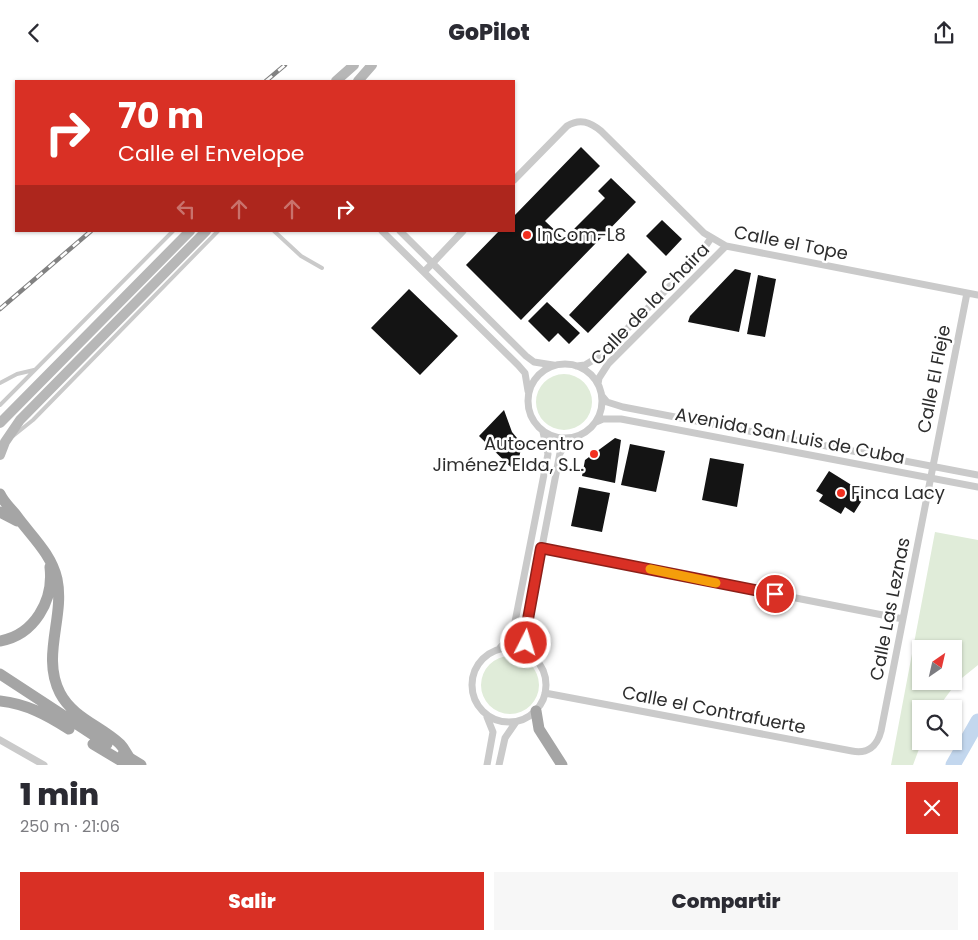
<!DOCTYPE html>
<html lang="es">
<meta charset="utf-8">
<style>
:root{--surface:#fff;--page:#f7f7f7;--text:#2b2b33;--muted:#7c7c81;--accent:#d93025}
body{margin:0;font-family:Poppins,sans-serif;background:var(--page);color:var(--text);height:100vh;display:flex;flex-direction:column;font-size:19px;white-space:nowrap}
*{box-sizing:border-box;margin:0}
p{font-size:16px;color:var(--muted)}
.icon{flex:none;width:28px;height:28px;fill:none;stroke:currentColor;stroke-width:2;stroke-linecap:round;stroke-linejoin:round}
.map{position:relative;height:700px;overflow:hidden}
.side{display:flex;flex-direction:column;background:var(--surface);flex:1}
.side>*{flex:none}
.hud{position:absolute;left:15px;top:15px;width:500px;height:152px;border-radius:0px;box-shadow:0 1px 4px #0004;background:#d93025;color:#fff;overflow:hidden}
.needle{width:32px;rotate:34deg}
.fabs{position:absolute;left:912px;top:575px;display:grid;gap:10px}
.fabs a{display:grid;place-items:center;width:50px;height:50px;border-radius:0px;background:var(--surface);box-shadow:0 1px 4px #0004;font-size:25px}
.pin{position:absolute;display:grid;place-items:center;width:42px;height:42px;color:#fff;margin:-21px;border:2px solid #fff;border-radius:50%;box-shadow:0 1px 5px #0007}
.me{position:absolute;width:55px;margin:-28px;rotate:5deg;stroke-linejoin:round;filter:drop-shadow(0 0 4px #0008)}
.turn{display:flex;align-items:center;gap:18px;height:105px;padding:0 20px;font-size:22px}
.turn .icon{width:65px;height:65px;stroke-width:2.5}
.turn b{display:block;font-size:35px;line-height:42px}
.lanes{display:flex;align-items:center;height:48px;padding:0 20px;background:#0003;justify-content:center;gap:25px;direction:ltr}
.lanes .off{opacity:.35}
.round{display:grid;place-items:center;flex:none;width:52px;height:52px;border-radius:0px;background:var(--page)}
.summary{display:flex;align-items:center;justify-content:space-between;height:85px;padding:0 20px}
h1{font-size:30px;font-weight:800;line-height:38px}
.cta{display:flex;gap:10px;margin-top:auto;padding:10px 20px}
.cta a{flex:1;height:58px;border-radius:0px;background:var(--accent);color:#fff;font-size:20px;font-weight:800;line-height:58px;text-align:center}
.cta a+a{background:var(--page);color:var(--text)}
header{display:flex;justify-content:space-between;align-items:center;height:65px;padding:0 20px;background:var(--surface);font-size:22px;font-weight:800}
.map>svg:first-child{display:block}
.green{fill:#e0ecd9;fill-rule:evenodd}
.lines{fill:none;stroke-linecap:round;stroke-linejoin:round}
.river{stroke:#c3d7ee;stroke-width:15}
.building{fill:#141414}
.lane{stroke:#cacaca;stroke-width:4}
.street{stroke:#cacaca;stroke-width:7}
.secondary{stroke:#b7b7b7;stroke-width:10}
.primary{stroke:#a5a5a5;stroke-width:11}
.rail-casing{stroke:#828282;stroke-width:4.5}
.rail{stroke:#fff;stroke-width:2.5;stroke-dasharray:8;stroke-linecap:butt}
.route-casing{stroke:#8d1f18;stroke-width:12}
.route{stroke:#d93025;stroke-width:9}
.slow{stroke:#f59e0b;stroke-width:9}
.poi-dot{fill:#f33020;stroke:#fff;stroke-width:2}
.labels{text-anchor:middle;stroke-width:5;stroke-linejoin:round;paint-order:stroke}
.poi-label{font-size:18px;fill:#2d2d2d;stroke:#fff;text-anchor:start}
.street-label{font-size:18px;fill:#2d2d2d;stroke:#fff}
</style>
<header><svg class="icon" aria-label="back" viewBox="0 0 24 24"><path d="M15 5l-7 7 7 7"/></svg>GoPilot<svg class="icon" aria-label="share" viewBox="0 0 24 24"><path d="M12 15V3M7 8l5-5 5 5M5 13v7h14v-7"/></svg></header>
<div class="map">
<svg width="978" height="700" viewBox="0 0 978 700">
<rect width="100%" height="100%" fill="#fff"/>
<path class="green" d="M536 337a28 28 0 1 1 56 0a28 28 0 1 1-56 0Z
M935,467L978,475V600L957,617L937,644H921L922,676L913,700H891ZM921,584H954V616H921Z
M481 620a29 29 0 1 1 58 0a29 29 0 1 1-58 0Z"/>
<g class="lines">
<path class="river" d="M953,700L978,656"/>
</g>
<path class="building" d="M581,82L600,101L545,156L564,174L605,133L598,126L611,113L636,137L521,255L466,200L499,166H514V151Z
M662,155L682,174L666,191L646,171Z
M628,188L647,207L588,268L569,250Z
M735,204L751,208L739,267L688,257L690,251Z
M758,210L776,214L765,272L747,269Z
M409,224L458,271L420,310L371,263Z
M547,237L580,268L569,279L558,268L549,277L528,256Z
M504,345L512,367L522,379L516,407L479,371Z
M615,373L621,375L615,418L582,411L585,395Z
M630,379L665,386L656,427L621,420Z
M710,393L744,399L737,442L702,435Z
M829,406L866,429L854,448L845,442L841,449L819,436L823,430L816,426Z
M579,422L610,428L602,467L571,461Z"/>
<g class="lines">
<path class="lane" d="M274,166L301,191L322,203
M0,318L17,309L34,305
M0,340L173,166
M13,371L33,355L218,166"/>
<path class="street" d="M514,115L567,61C580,53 590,57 601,66L704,168L726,181L978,230
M382,166L518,300L525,308L528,326
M400,166L526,291L534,297L553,300
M424,207L463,166
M528 336a37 37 0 1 1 74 0a37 37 0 1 1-74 0Z
M577,301L585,300L600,291L697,194L711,173
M598,319L599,313L608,299L726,181
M602,331L607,337L623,342L978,410
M596,357L603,354H621L978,422
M541,483L903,554
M472 620a37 37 0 1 1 74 0a37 37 0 1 1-74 0Z
M499,584L512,569L514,562L548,389L543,367
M531,590L525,573L526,565L560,388L569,374
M545,628L852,686C867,689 877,682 881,666L967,228
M487,652L493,667L487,700
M0,675L44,700
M499,700L505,673L516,657"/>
<path class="secondary" d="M336,16L354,0
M358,16L372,0
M0,358L190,166
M0,390L5,377L20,355L206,166"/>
<path class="primary" d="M0,429C4,438 11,443 16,450C31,471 51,488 57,514C65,552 41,591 60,628C73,653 101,661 120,679C124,683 126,688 129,692
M0,447L17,456
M0,576C34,570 54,536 50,502
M0,609L107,679
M0,636C27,639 47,650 69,664
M536,646L539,664L562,700
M93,679L128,700
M123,689L141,700"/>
<defs>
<path id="rail" d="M266,16L285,0
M0,244L91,166"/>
</defs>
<use href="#rail" class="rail-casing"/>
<use href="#rail" class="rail"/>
</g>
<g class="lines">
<defs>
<path id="route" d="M526,578V565L541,483L775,529"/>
</defs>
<use href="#route" class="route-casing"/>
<use href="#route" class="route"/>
<path class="slow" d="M650,504L716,518"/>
</g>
<g class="poi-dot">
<circle cx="527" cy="170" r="5"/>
<circle cx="594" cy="389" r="5"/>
<circle cx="841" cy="428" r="5"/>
</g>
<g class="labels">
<g class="poi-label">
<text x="537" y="176">InCom-L8</text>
<text x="584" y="385" text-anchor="end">Autocentro<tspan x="584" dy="21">Jiménez Elda, S.L.</tspan></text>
<text x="851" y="434">Finca Lacy</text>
</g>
<g class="street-label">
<text transform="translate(791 178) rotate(11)" y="6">Calle el Tope</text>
<text transform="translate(650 239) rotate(-46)" y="6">Calle de la Chaira</text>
<text transform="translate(934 314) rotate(-79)" y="6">Calle El Fleje</text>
<text transform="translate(790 371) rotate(11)" y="6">Avenida San Luis de Cuba</text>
<text transform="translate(890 544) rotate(-79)" y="6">Calle Las Leznas</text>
<text transform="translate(714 645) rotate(11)" y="6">Calle el Contrafuerte</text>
</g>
</g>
</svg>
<div class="fabs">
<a><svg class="needle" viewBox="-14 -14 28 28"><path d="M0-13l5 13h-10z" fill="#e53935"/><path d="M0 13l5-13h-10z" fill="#7c7c81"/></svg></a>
<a><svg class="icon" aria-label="search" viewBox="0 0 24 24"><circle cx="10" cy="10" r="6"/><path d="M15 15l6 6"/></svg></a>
</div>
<div class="pin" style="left:775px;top:529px;background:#d93025"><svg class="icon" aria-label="arrive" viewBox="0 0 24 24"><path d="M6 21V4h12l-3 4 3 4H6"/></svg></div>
<svg class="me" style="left:526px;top:578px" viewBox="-20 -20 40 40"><circle r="17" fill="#d93025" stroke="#fff" stroke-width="3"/><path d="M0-11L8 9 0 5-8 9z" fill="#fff"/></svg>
<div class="hud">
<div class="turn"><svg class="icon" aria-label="right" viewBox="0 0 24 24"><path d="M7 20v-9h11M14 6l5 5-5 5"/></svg><div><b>70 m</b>Calle el Envelope</div></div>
<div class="lanes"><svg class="icon off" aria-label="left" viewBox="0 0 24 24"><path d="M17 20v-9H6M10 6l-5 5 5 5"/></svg><svg class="icon off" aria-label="ahead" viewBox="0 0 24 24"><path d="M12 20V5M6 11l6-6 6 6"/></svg><svg class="icon off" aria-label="ahead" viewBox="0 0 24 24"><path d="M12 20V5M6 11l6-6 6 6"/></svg><svg class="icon" aria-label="right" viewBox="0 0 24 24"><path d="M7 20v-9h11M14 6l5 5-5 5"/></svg></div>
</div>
</div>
<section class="side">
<div class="summary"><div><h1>1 min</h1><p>250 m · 21:06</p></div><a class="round" style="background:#d93025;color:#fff"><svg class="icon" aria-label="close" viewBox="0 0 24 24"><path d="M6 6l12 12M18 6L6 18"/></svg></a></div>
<div class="cta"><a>Salir</a><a>Compartir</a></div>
</section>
